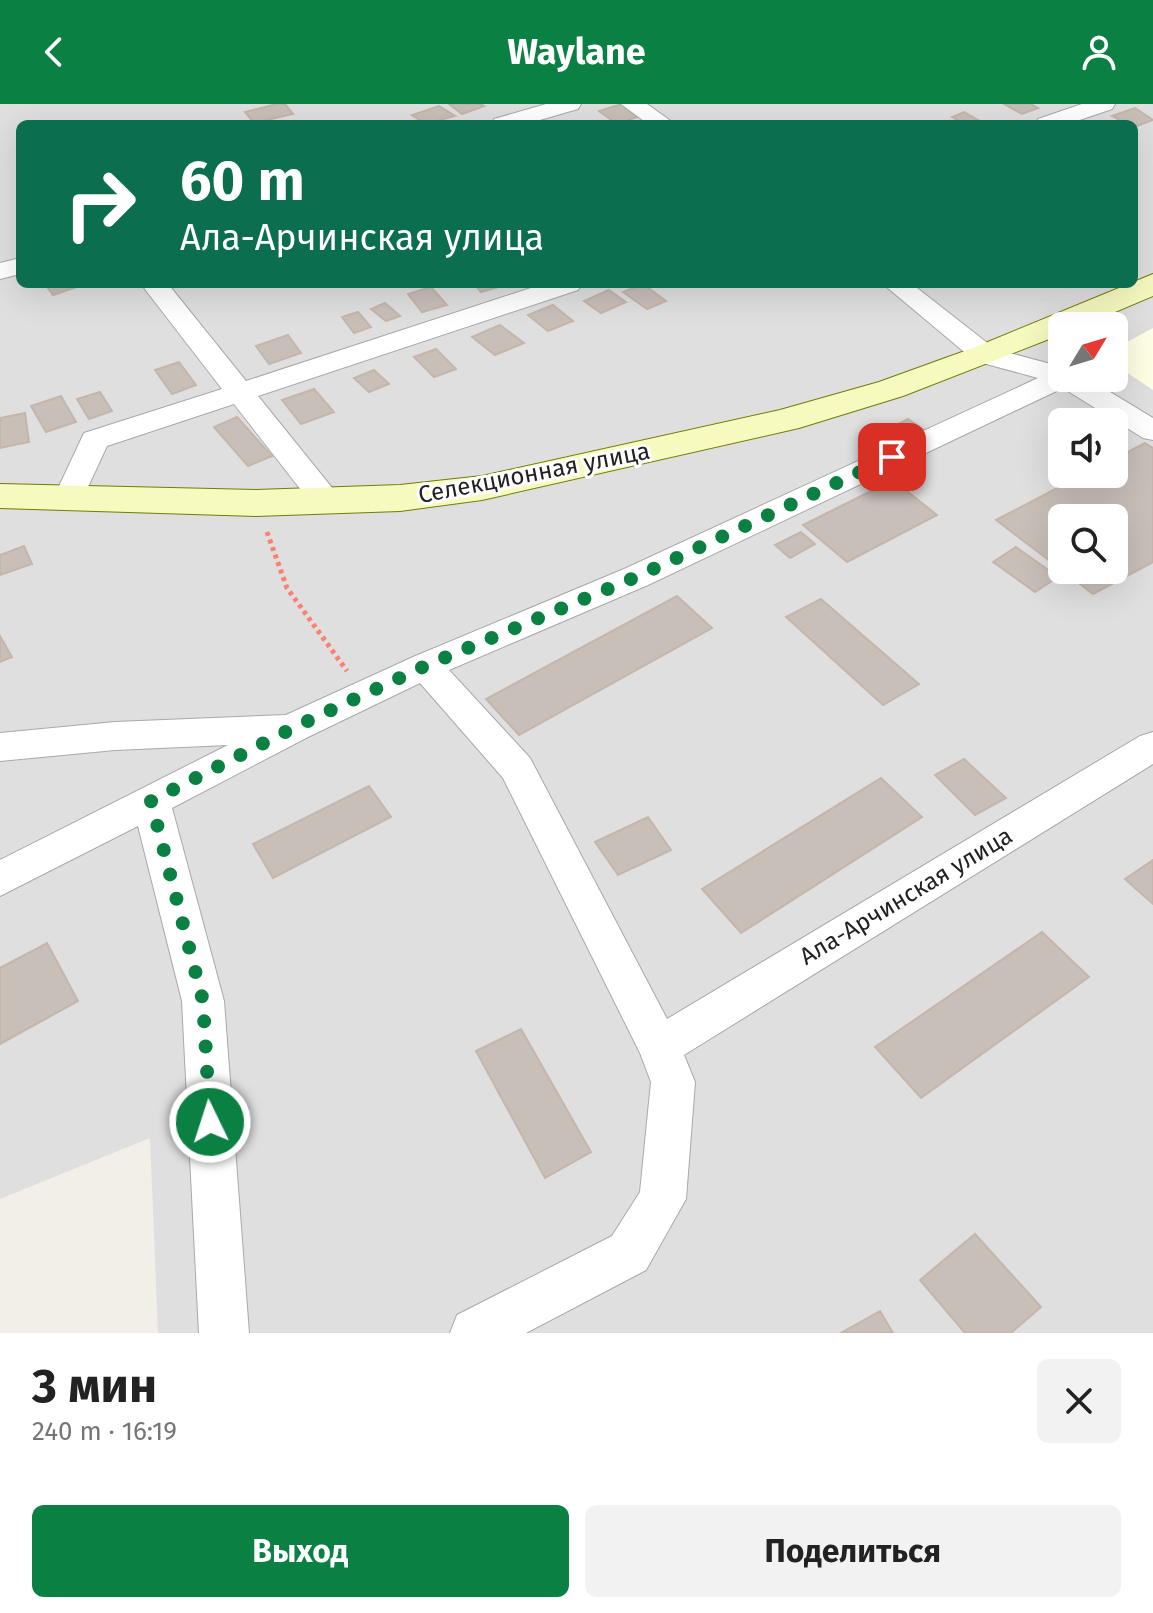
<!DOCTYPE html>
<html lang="ru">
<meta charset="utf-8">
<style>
:root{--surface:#fff;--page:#f2f2f2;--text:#222;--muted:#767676;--accent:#0b8043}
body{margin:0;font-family:"Fira Sans",sans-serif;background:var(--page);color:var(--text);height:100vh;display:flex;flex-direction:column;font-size:30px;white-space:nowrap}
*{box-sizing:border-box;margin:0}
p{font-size:26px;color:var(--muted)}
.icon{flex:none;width:44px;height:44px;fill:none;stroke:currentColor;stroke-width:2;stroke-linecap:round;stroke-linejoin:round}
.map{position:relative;height:1229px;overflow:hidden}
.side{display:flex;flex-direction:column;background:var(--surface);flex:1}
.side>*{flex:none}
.banner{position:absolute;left:16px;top:16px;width:1122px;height:168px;border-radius:12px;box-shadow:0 8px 32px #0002;background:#0b6e4f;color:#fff;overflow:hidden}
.needle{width:52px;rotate:52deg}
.fabs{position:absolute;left:1048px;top:208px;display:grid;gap:16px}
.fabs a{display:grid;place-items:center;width:80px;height:80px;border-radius:12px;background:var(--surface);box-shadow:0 8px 32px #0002;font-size:40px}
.pin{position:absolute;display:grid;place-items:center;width:68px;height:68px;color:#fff;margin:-34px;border-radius:16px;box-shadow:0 4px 12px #0006}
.me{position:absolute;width:88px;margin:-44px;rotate:356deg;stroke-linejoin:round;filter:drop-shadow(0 0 6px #0008)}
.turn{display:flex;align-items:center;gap:28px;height:168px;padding:0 32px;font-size:36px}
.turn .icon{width:104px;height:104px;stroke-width:2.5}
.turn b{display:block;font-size:56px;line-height:68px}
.round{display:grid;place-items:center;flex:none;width:84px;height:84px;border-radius:12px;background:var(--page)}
.summary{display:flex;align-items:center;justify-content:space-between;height:136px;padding:0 32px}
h1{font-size:48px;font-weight:700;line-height:60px}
.cta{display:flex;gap:16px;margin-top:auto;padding:16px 32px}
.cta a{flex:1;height:92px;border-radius:12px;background:var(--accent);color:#fff;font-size:32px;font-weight:700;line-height:92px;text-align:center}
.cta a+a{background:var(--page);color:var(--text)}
header{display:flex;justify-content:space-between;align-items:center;height:104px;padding:0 32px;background:var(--accent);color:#fff;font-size:36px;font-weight:700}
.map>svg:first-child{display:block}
.residential{fill:#e0dfdf;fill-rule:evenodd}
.education{fill:#ffffe5}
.building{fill:#c7bfb8;stroke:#c4b6ab;stroke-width:2}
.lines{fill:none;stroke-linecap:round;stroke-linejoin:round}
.street-casing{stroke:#a9a9a9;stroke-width:2}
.secondary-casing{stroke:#707d05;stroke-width:2}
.path{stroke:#fa8072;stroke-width:5;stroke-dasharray:4 4;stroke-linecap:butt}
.street{fill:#fff;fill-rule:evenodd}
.secondary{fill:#f7fabf;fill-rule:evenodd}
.route{stroke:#0b8043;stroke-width:14;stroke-dasharray:0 25.2}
.labels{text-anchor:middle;stroke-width:6;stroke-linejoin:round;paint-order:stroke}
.street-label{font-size:24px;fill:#222;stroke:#fff}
</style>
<header><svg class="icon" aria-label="back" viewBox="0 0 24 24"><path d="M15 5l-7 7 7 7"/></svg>Waylane<svg class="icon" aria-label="person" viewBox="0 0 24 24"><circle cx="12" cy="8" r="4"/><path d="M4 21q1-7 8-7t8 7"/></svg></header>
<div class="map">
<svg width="1153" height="1229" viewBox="0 0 1153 1229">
<rect width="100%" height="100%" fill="#f2efe9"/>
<path class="residential" d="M0,0H1153V1229H158L150,1034L0,1095ZM20,20H1134V180H20ZM1062,222H1114V274H1062ZM1062,318H1114V370H1062ZM1062,414H1114V466H1062Z"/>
<path class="education" d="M1153,224V286L1114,260V245Z"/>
<path class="building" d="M277,0H285L293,10L254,19L245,8Z
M449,0H480L484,2L462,10Z
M622,0L640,12L617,20L599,7Z
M1004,0H1031L1038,4L1022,10Z
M439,2L455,12L425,20L412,11Z
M1135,4L1153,16L1134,23V20H1127L1112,12Z
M964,8L985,20H965L952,13Z
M45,180H77L79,182L53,191Z
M474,180H509L481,188Z
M643,180L666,197L647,205L623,188Z
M431,183L447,201L422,208L408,190Z
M609,186L626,198L601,209L584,197Z
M385,199L400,212L386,217L371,205Z
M553,201L573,217L548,227L528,211Z
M358,208L371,223L354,229L342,213Z
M500,221L524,239L495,251L472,233Z
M288,231L301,249L269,260L256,242Z
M436,245L456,265L434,273L414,253Z
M179,258L196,281L172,290L155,266Z
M374,266L389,280L369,288L354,274Z
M314,285L334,308L301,320L282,296Z
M100,288L112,307L89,315L77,295Z
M61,292L76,318L46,328L31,302Z
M25,309L29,338L0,344V314Z
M237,313L272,352L248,362L214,323Z
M908,315L924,326L905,337L889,325Z
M1145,339L1153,344V458L1093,490L1062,466H1114V414H1062V466L996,416L1084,370H1114V355Z
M893,376L937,411L847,458L803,421Z
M801,428L815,440L790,454L775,441Z
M24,442L32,460L0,471V451Z
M1016,443L1058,473L1035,488L993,458Z
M677,492L712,524L519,631L486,595Z
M821,495L919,580L883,601L786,513Z
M0,532L12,553L0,558Z
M964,655L1006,694L975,711L935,671Z
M881,674L922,713L741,829L702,785Z
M369,682L391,713L273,774L253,740Z
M648,713L671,746L618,771L595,738Z
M1153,756V800L1125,775Z
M1042,828L1089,873L921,994L875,943Z
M47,839L78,897L0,940V864Z
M521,925L591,1048L545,1074L476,947Z
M975,1130L1041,1203L1011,1229H965L920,1176Z
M880,1207L893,1229H841Z"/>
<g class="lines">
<defs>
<path id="street" d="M546,0H581L578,5L526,20H491L494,15Z
M621,0H647L675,20H648Z
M1082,0H1115L1112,5L1068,20H1035L1038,15Z
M20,154V170L0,175V159Z
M141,180H168L246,277L543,180H582L578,186L258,292L337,390L342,397L337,404L326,407L315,404L234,300L107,342L80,400L69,403L58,400L54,393L84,329L222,285Z
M883,180H912L995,245L1062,263V274H1087L1153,314V336L1143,334L1063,284L648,481L449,566L530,654L667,915L1140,632L1153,628V660L684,951L695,978L686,1095L646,1166L526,1229H450L457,1211L612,1132L640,1088L651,978L640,949L503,674L420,579L308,633L172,704L224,897L249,1229H199L182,897L138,722L0,792V756L228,641L115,646L0,657V629L115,618L286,611L413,553L624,465L1038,274L975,257Z"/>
<path id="secondary" d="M1153,170V192L1082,222H1062V230L903,292L799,324L482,396L400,407L256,412L0,404V380L256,386L400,381L482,372L780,306L879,278L973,244Z"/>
</defs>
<use href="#street" class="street-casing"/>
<use href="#secondary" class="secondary-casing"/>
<path class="path" d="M267,428L287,484L347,567"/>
<use href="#street" class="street"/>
<use href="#secondary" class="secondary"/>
</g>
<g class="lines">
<path class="route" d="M210,1018L203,897L151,697L295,623L425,562L636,473L892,353"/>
</g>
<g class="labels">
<g class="street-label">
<text transform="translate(534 369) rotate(-11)" y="8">Селекционная улица</text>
<text transform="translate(906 792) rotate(-31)" y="8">Ала-Арчинская улица</text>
</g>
</g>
</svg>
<div class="fabs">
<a><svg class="needle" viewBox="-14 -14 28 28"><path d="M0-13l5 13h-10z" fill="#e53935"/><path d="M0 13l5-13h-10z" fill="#767676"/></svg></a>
<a><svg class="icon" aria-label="sound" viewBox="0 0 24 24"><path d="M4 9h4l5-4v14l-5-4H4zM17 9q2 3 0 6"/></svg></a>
<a><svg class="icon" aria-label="search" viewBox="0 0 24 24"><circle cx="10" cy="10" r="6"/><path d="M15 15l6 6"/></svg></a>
</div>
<div class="pin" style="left:892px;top:353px;background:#d93025"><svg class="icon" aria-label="arrive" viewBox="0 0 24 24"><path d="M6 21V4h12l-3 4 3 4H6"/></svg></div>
<svg class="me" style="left:210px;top:1018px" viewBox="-20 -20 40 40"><circle r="17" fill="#0b8043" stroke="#fff" stroke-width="3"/><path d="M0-11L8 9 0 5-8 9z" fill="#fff"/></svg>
<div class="banner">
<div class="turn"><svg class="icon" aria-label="right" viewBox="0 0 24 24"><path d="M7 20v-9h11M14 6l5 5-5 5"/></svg><div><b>60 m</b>Ала-Арчинская улица</div></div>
</div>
</div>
<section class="side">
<div class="summary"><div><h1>3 мин</h1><p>240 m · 16:19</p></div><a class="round"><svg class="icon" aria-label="close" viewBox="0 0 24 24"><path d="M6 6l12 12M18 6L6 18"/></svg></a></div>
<div class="cta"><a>Выход</a><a>Поделиться</a></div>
</section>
